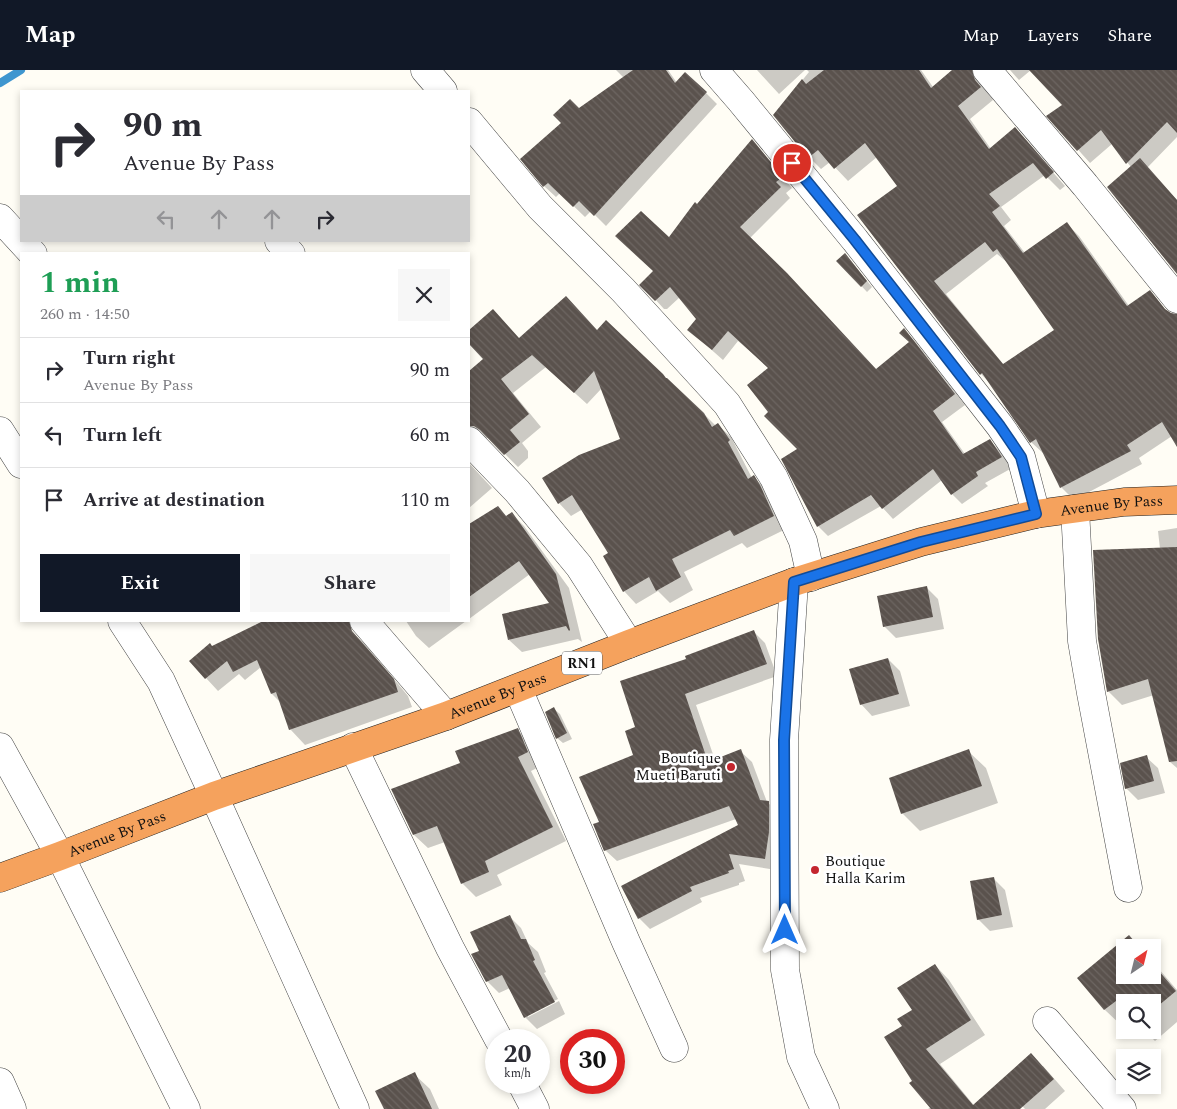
<!DOCTYPE html>
<meta charset="utf-8">
<style>
:root{--surface:#fff;--page:#f7f7f7;--text:#2b2b33;--muted:#7c7c81;--line:#e1e1e2;--accent:#111827}
body{margin:0;font-family:Spectral,serif;background:var(--page);color:var(--text);height:100vh;display:flex;flex-direction:column;font-size:19px;white-space:nowrap}
*{box-sizing:border-box;margin:0}
p{font-size:16px;color:var(--muted)}
.icon{flex:none;width:28px;height:28px;fill:none;stroke:currentColor;stroke-width:2;stroke-linecap:round;stroke-linejoin:round}
.map{position:relative;flex:1;overflow:hidden}
.details{position:absolute;left:20px;top:182px;width:450px;height:370px;display:flex;flex-direction:column;background:var(--surface);border-radius:0px;box-shadow:0 2px 8px #0003}
.details>*{flex:none}
.banner{position:absolute;left:20px;top:20px;width:450px;height:152px;border-radius:0px;box-shadow:0 2px 8px #0003;background:#fff;color:var(--text);overflow:hidden}
.needle{width:32px;rotate:35deg}
.fabs{position:absolute;left:1116px;top:869px;display:grid;gap:10px}
.fabs a{display:grid;place-items:center;width:45px;height:45px;border-radius:0px;background:var(--surface);box-shadow:0 2px 8px #0003;font-size:25px}
.speed{position:absolute;left:485px;top:959px;display:flex;gap:10px;font-size:25px;font-weight:700;text-align:center}
.speed>*{display:grid;place-content:center;width:65px;height:65px;border-radius:50%;background:var(--surface);box-shadow:0 2px 8px #0003;line-height:1}
.speed small{font-size:12px;font-weight:400}
.speed .limit{border:8px solid #d22;background:#fff;color:#111}
.pin{position:absolute;display:grid;place-items:center;width:42px;height:42px;color:#fff;margin:-21px;border:2px solid #fff;border-radius:50%;box-shadow:0 1px 5px #0007}
.me{position:absolute;width:55px;margin:-28px;rotate:0deg;stroke-linejoin:round;filter:drop-shadow(0 0 4px #0008)}
.turn{display:flex;align-items:center;gap:18px;height:105px;padding:0 20px;font-size:22px}
.turn .icon{width:65px;height:65px;stroke-width:2.5}
.turn b{display:block;font-size:35px;line-height:42px}
.lanes{display:flex;align-items:center;height:48px;padding:0 20px;background:#0003;justify-content:center;gap:25px;direction:ltr}
.lanes .off{opacity:.35}
.round{display:grid;place-items:center;flex:none;width:52px;height:52px;border-radius:0px;background:var(--page)}
.head{display:flex;align-items:center;justify-content:space-between;height:85px;padding:0 20px}
h1{font-size:30px;font-weight:700;line-height:38px;color:#1e9e55}
.primary-button{display:flex;gap:10px;margin-top:auto;padding:10px 20px}
.primary-button a{flex:1;height:58px;border-radius:0px;background:var(--accent);color:#fff;font-size:20px;font-weight:700;line-height:58px;text-align:center}
.primary-button a+a{background:var(--page);color:var(--text)}
ul{padding:0;list-style:none}
li{display:flex;align-items:center;gap:15px;height:65px;padding:0 20px;border-top:1px solid var(--line)}
li div{flex:1}
li b{display:block;font-size:19px}
li em{font-style:normal}
header{display:flex;align-items:center;gap:30px;box-sizing:border-box;height:70px;padding:0 25px;background:var(--accent);color:#fff}
header strong{font-size:24px}
nav{display:flex;gap:28px;margin-inline-start:auto;font-size:18px}
.map>svg:first-child{display:block}
.shadow{fill:#0003;fill-rule:evenodd}
.lines{fill:none;stroke-linecap:round;stroke-linejoin:round}
.stream{stroke:#3f96cf;stroke-width:8}
.building{fill:url(#building-back-hatch);fill-rule:evenodd}
.minor-casing{stroke:#444;stroke-width:29}
.highway-casing{stroke:#222;stroke-width:29}
.minor{stroke:#fff;stroke-width:28}
.highway{stroke:#f5a25d;stroke-width:28}
.route-casing{stroke:#114b97;stroke-width:12}
.route{stroke:#1a73e8;stroke-width:9}
.poi-dot{fill:#c4262e;stroke:#fff;stroke-width:2}
.labels{text-anchor:middle;stroke-width:5;stroke-linejoin:round;paint-order:stroke}
.shield{fill:#fff;stroke:#585858;stroke-width:1}
.shield-label{font-size:14px;font-weight:bold;fill:#111}
.street-label{font-size:15px;fill:#111;stroke:#fff}
.poi-label{font-size:15px;fill:#111;stroke:#fff;text-anchor:end}
</style>
<header>
<strong>Map</strong>
<nav><a>Map</a><a>Layers</a><a>Share</a></nav>
</header>
<div class="map">
<svg width="1177" height="1039" viewBox="0 0 1177 1039">
<defs>
<pattern id="building-back-hatch" width="6" height="6" patternUnits="userSpaceOnUse" patternTransform="scale(1.25)"><rect width="6" height="6" fill="#5a524d"/><path d="M-1 5l2 2M0 0l6 6M5-1l2 2" fill="none" stroke="#6d6662"/></pattern>
</defs>
<rect width="100%" height="100%" fill="#fffdf5"/>
<path class="shadow" d="M616,0H668L677,13L706,23L717,34L606,156L591,141L585,147L560,123L556,127L544,116L579,40L624,8Z
M757,0H805L779,24Z
M807,0H921L933,17L954,0H991L984,16L993,30L970,49L991,79L1015,59L1065,116L1060,120L1045,105L1001,137L1011,150L1004,156L1025,183L1067,154L1079,166L1129,236L1150,222L1170,245H1177V374L1172,366L1139,388L1142,394L1074,430L1061,417L1044,384L1031,372L992,315L981,304L859,145L899,116L877,87L848,111L830,92L821,99L809,87L774,45L809,2ZM997,184L1008,193L1056,261L1004,295L946,224Z
M1010,0H1031L1019,10Z
M1031,0H1177V67L1147,98L1177,130V202L1131,97L1112,74L1090,93L1048,46L1064,35Z
M752,71L792,118L786,123L790,128L750,168L877,300L910,272L904,260L914,270L965,335L942,352L965,384L990,371L1000,381L1012,398L985,413L988,416L962,434L952,424L942,410L893,449L881,436L828,466L818,456L799,379L770,342V298L738,271L723,290L689,260L698,249L680,227L667,239H664L654,228V202L669,169Z
M845,184L872,217L867,222L838,191Z
M493,241L520,270L597,261L704,344L716,356L718,355L731,367L752,408L754,407L766,420L786,459L747,478L742,473L684,502L693,520L670,533L658,521L636,534L624,521L610,484L583,439L571,446L559,433L622,369L602,318L587,334L546,297L513,323L541,357L522,373L528,381V388L518,397L493,372L488,368H479L469,376V302L485,289L469,272V262Z
M469,393L492,418L469,438Z
M498,437L507,447L512,444L524,456L569,518L582,572L578,569L522,582L509,570L551,533L530,504L469,549V455Z
M1177,458V698L1170,692L1154,625L1122,635L1108,621L1160,479L1158,461Z
M927,518L938,529L944,559L896,568L884,556Z
M406,551H466L429,578L416,566Z
M350,560L366,575L408,626L412,637L305,675L290,659L280,632L272,624L261,597L245,610L239,604L218,621L206,608L212,577Z
M754,562L765,573L777,606L696,635L715,690L740,681L752,692L767,732L780,744L776,800L739,794L745,811L739,813V815L700,828L702,832L650,859L639,848L739,756L736,749L617,791L605,780L600,753L634,686L637,658L688,590Z
M888,589L900,601L910,636L872,646L861,634Z
M554,639L560,644L572,669L563,673L557,668Z
M517,660L531,673L541,696L531,701L566,771L497,805L502,815L476,827L462,813L445,772L428,778L414,765L461,694Z
M968,681L986,698L998,733L920,761L902,743Z
M1146,687L1158,698L1165,723L1138,730L1126,718Z
M993,808L1005,820L1013,857L990,861L978,849Z
M509,846L521,858L528,873L538,882L546,902L544,903L558,929L528,944V947L559,931L565,944L537,959L525,947L510,918L499,923L487,911L480,882Z
M1129,867L1140,878H1125V905H1152V891L1177,920V952L1155,971L1144,960H1152V932H1125V955L1123,957L1105,940L1079,909Z
M935,895L949,910L985,965L940,994L977,1039H928L931,1037L914,1011L903,956L913,940Z
M1043,996L1065,1021L1045,1039H1025L1000,1012Z
M414,1004L430,1019L439,1039H385Z"/>
<g class="lines">
<path class="stream" d="M0,13L21,0"/>
</g>
<path class="building" d="M633,0H666L675,13L685,2L707,22L594,146L579,131L573,137L548,113L543,117L520,89L561,53L553,45L570,29L579,38Z
M824,0H919L931,18L952,0H972L975,10L981,17L958,36L989,79L1015,57L1054,102L1046,109L1033,93L989,124L1000,136L992,142L1023,183L1067,152L1127,236L1150,220L1165,239L1171,243L1177,244V377L1162,352L1127,375L1131,381L1060,418L1036,369L1030,373L982,303L980,305L857,145L897,116L865,73L834,99L818,80L808,88L773,45L802,9L806,14ZM985,172L993,182L997,179L1054,260L1003,294L934,211Z
M1029,0H1177V63L1167,52L1126,94L1101,60L1077,81L1046,46L1062,35Z
M752,69L783,107L776,112L781,117L740,157L787,203L876,299L909,272L899,263L904,258L955,324L933,341L963,384L990,369L1002,387L976,402L978,406L951,425L933,399L882,439L871,425L817,457L781,389L797,379L764,346L768,342L747,315L768,298L728,261L712,280L687,260L696,249L670,217L655,231L639,215L653,201L615,166L641,141L669,167L695,132L697,134Z
M1140,88L1177,130V204L1107,117Z
M845,183L867,211L861,217L836,191Z
M566,226L597,260L606,250L663,304L666,308H667L704,343L712,357L718,353L730,370L728,372L748,409L754,405L760,415L774,446L734,466L730,460L672,489L681,507L656,521L649,507L623,522L603,486L608,483L572,425L558,434L542,408L579,385L620,369L594,301L574,323L532,285L501,309L529,344L510,360L520,372L504,385L480,360L474,356H469V301L483,289L469,274V260L493,239L519,268Z
M498,436L506,446L512,442L556,504L570,560L569,561L566,556L508,570L502,544L549,533L519,491L469,527V454Z
M1177,477V691L1169,692L1148,609L1107,622L1098,569L1093,480Z
M927,516L933,547L883,557L877,526Z
M263,551H349L352,561L394,609L398,622L289,660L276,622L271,624L257,590L233,602L227,591L205,609L189,591L210,573L212,576Z
M754,560L767,594L685,624L708,692L741,679L760,730L769,731V762L765,789L729,784L734,799L728,801L729,803L690,817L692,821L638,849L621,816L738,755L729,736L604,781L593,754L599,752L579,707L633,685L625,661L635,657L620,611L686,589L685,586Z
M888,588L899,624L860,635L849,599Z
M554,637L567,663L556,669L545,642Z
M518,658L528,682L518,687L553,757L485,791L489,802L461,814L437,756L413,765L391,719L460,693L455,681Z
M969,679L982,716L901,744L889,708Z
M1147,685L1154,711L1125,719L1120,693Z
M994,807L1002,845L977,850L970,811Z
M510,845L521,869H526L535,890L533,891L555,932L524,948L502,905L486,912L471,884L479,881L470,862Z
M1129,865L1140,878H1125V905H1152V893L1176,921L1152,941V932H1125V941L1116,931L1104,940L1077,908Z
M935,894L971,950L926,979L973,1035L1031,983L1054,1009L1020,1039H931L909,1013L912,1011L884,967L902,956L897,949L912,940L897,918Z
M415,1002L432,1039H384L375,1021Z"/>
<g class="lines">
<defs>
<path id="minor" d="M425,0L443,21
M714,0L741,31L855,170L1000,356L1021,387L1036,444
M987,0L1085,115L1177,229
M469,52L540,137L623,220L727,334L774,408L803,471L811,507
M0,148L33,184
M279,171L291,184
M0,361L21,394
M469,371L517,421L579,496L629,574
M1075,439L1082,571L1091,623L1128,818
M794,512L784,670L785,900L801,987L825,1039
M122,551L161,611L214,726L355,1039
M364,551L446,646
M518,619L626,872L674,978
M0,677L60,786L186,1039
M353,677L450,878L499,970
M1047,951L1122,1039
M0,1012L12,1039
M521,1012L535,1039"/>
<g id="highway">
<path id="s1" d="M0,808L60,786L214,726L446,646L629,574L794,512L921,472L1036,444L1124,432L1177,430"/>
</g>
</defs>
<use href="#minor" class="minor-casing"/>
<use href="#highway" class="highway-casing"/>
<use href="#minor" class="minor"/>
<use href="#highway" class="highway"/>
</g>
<g class="lines">
<defs>
<path id="route" d="M785,860L784,670L794,512L921,472L1036,444L1021,387L1000,356L855,170L792,93"/>
</defs>
<use href="#route" class="route-casing"/>
<use href="#route" class="route"/>
</g>
<g class="poi-dot">
<circle cx="731" cy="697" r="5"/>
<circle cx="815" cy="800" r="5"/>
</g>
<g class="labels">
<rect class="shield" x="562" y="581.5" width="40" height="23" rx="4"/>
<g class="shield-label">
<text x="582" y="598">RN1</text>
</g>
<g class="street-label">
<text dy="5" stroke="none"><textPath href="#s1" startOffset="1175">Avenue By Pass</textPath></text>
<text dy="5" stroke="none"><textPath href="#s1" startOffset="530">Avenue By Pass</textPath></text>
<text dy="5" stroke="none"><textPath href="#s1" startOffset="125">Avenue By Pass</textPath></text>
</g>
<g class="poi-label">
<text x="721" y="693">Boutique<tspan x="721" dy="17">Mueti Baruti</tspan></text>
<text x="825" y="796" text-anchor="start">Boutique<tspan x="825" dy="17">Halla Karim</tspan></text>
</g>
</g>
</svg>
<div class="fabs">
<a><svg class="needle" viewBox="-14 -14 28 28"><path d="M0-13l5 13h-10z" fill="#e53935"/><path d="M0 13l5-13h-10z" fill="#7c7c81"/></svg></a>
<a><svg class="icon" aria-label="search" viewBox="0 0 24 24"><circle cx="10" cy="10" r="6"/><path d="M15 15l6 6"/></svg></a>
<a><svg class="icon" aria-label="layers" viewBox="0 0 24 24"><path d="M12 4l9 5-9 5-9-5zM3 14l9 5 9-5"/></svg></a>
</div>
<div class="speed"><div>20<small>km/h</small></div><div class="limit">30</div></div>
<div class="pin" style="left:792px;top:93px;background:#d93025"><svg class="icon" aria-label="arrive" viewBox="0 0 24 24"><path d="M6 21V4h12l-3 4 3 4H6"/></svg></div>
<svg class="me" style="left:785px;top:860px" viewBox="-20 -20 40 40"><path d="M0-17L14 15 0 8-14 15z" fill="#1a73e8" stroke="#fff" stroke-width="4"/></svg>
<div class="banner">
<div class="turn"><svg class="icon" aria-label="right" viewBox="0 0 24 24"><path d="M7 20v-9h11M14 6l5 5-5 5"/></svg><div><b>90 m</b>Avenue By Pass</div></div>
<div class="lanes"><svg class="icon off" aria-label="left" viewBox="0 0 24 24"><path d="M17 20v-9H6M10 6l-5 5 5 5"/></svg><svg class="icon off" aria-label="ahead" viewBox="0 0 24 24"><path d="M12 20V5M6 11l6-6 6 6"/></svg><svg class="icon off" aria-label="ahead" viewBox="0 0 24 24"><path d="M12 20V5M6 11l6-6 6 6"/></svg><svg class="icon" aria-label="right" viewBox="0 0 24 24"><path d="M7 20v-9h11M14 6l5 5-5 5"/></svg></div>
</div>
<section class="details">
<div class="head"><div><h1>1 min</h1><p>260 m · 14:50</p></div><a class="round"><svg class="icon" aria-label="close" viewBox="0 0 24 24"><path d="M6 6l12 12M18 6L6 18"/></svg></a></div>
<ul>
<li><svg class="icon" aria-label="right" viewBox="0 0 24 24"><path d="M7 20v-9h11M14 6l5 5-5 5"/></svg><div><b>Turn right</b><p>Avenue By Pass</p></div><em>90 m</em></li>
<li><svg class="icon" aria-label="left" viewBox="0 0 24 24"><path d="M17 20v-9H6M10 6l-5 5 5 5"/></svg><div><b>Turn left</b></div><em>60 m</em></li>
<li><svg class="icon" aria-label="arrive" viewBox="0 0 24 24"><path d="M6 21V4h12l-3 4 3 4H6"/></svg><div><b>Arrive at destination</b></div><em>110 m</em></li>
</ul>
<div class="primary-button"><a>Exit</a><a>Share</a></div>
</section>
</div>
